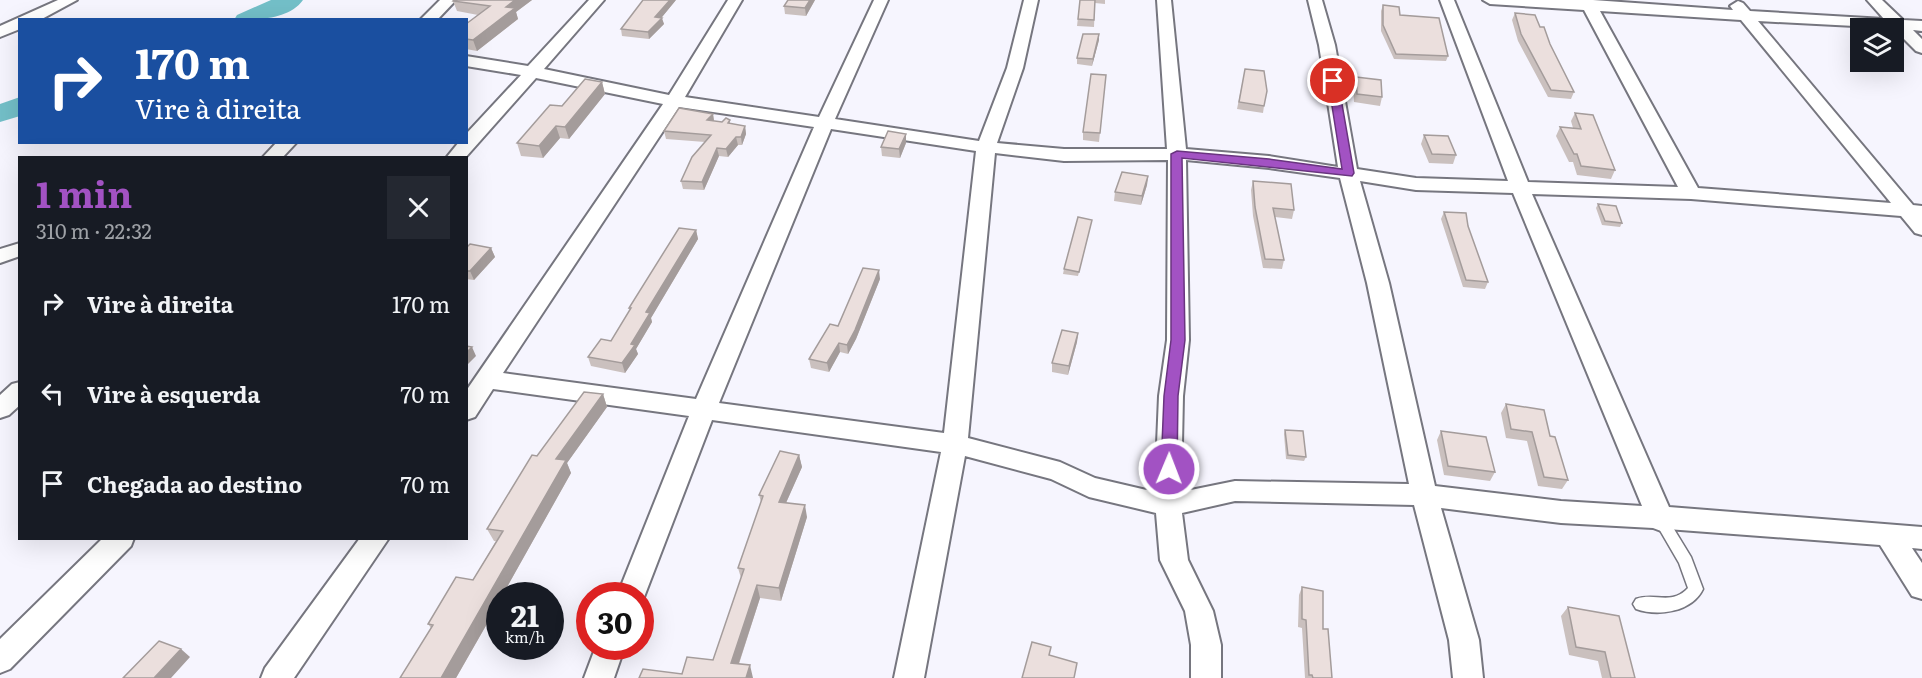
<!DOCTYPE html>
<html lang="pt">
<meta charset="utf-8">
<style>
:root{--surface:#171b24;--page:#242831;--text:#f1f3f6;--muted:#9ea1a6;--accent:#a252c3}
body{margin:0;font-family:Literata,serif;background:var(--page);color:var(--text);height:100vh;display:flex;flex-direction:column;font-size:22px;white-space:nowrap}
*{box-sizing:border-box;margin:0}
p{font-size:20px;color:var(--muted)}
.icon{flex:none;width:33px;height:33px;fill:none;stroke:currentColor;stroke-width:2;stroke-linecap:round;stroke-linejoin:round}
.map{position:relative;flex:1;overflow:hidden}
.drawer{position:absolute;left:18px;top:156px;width:450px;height:384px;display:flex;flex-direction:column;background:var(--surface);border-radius:0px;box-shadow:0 6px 24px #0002}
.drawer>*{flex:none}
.guide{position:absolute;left:18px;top:18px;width:450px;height:126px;border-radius:0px;box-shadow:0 6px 24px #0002;background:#1a4fa0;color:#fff;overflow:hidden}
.tools{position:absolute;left:1850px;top:18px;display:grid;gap:12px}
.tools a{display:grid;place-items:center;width:54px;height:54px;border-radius:0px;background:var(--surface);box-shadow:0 6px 24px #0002;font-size:30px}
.speed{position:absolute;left:486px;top:582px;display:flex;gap:12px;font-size:30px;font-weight:700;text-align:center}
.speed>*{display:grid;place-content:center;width:78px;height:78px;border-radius:50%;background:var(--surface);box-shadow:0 6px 24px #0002;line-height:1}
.speed small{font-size:15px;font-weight:400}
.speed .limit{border:9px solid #d22;background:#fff;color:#111}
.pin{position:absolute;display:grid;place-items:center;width:51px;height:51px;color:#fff;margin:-26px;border:3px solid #fff;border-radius:50%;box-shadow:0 2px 6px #0007}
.me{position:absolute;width:66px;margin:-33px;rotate:1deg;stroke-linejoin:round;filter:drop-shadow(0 0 4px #0008)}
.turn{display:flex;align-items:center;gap:21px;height:126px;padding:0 18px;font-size:27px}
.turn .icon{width:78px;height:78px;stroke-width:2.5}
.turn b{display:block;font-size:42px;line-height:51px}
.round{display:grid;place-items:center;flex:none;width:63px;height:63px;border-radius:0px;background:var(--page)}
.summary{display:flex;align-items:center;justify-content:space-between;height:102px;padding:0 18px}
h1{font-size:36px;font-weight:700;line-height:45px;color:var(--accent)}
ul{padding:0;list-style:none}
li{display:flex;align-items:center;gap:18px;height:90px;padding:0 18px}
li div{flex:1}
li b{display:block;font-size:22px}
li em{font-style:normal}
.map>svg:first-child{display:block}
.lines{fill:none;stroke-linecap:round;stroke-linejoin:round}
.river{fill:#73bfc8;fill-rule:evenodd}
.service-casing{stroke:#76767f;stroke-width:3}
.minor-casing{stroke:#76767f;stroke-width:4}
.service{fill:#fff;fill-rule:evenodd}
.minor{fill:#fff;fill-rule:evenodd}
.wall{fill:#cac0be}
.shaded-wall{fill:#a49c9b}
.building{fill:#ebdfdd;stroke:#a49c9b;stroke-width:1.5}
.route{fill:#a252c3;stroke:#69357f;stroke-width:1.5}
</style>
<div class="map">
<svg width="1922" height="678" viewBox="0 0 1922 678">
<rect width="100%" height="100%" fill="#f6f5fe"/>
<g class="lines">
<path class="river" d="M271,0H303C289,20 255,20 234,20L237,15Z
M20,97V116L0,122V104Z"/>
<defs>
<path id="service" d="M1661,514L1666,516L1691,557L1703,589C1692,612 1658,617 1636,609L1633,604L1636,599C1655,592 1671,606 1688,588L1679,563L1654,520L1656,516Z"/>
<path id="minor" d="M58,0H77L40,20H20V29L0,37V26Z
M440,0H456L437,20H420Z
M589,0H604L544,69L669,95L728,0H742L685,97L819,117L874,0H888L835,119L979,141L1007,68L1024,0H1038L1023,68L997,143L1064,149H1167L1157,0H1171L1186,149L1269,156L1338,167L1319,45L1308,0H1322L1335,45L1357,169L1416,178L1508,181L1440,0H1454L1528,182L1678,187L1584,10L1490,4L1483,0H1593L1733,10L1730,6L1738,1L1743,3L1750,11L1884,19L1867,0H1882L1903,20L1922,21V31L1913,30L1922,39V53L1916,51L1893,28L1758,21L1913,205L1922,206V235L1915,233L1901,216L1691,199L1532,194L1669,507L1922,527V549L1912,548L1922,563V599L1912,596L1880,545L1667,529L1661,531L1653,528L1561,523L1441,508L1479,640L1483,678H1453L1449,640L1414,505L1235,501L1182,513L1188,560L1213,611L1221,645V678H1191V645L1185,611L1160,560L1156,513L1089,497L1051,479L965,456L924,678H894L941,452L712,420L641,605L640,596H617L689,416L493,389L475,417L466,420V391L663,104L536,78L465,158H446L459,142H466V134L521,75L466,66V56L528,66ZM1600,11L1741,20L1891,203L1698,188ZM679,107L814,127L696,399L503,373ZM831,129L976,151L944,433L719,403ZM995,153L1064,161L1168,160L1167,340L1159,396L1155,492L1095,478L1060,462L968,438ZM1186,160L1269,168L1340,178L1367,283L1409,484L1235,481L1181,492L1183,396L1189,340ZM1360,181L1416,190L1513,193L1642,506L1561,501L1435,486L1389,283Z
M277,142H297L282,158H262Z
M20,243V256L0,263V249Z
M20,382V405L9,415L0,418V395L12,384Z
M103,538H134L131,546L10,669L0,673V639Z
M360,538H389L294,678H261L265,668Z
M596,646H625L614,678H584Z"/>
</defs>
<use href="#service" class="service-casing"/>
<use href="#minor" class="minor-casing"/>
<use href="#service" class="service"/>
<use href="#minor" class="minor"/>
</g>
<path class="wall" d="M454,0H532L516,12L518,19L477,51L466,49V24L478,15L457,11L453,1Z
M676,0L661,18L664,24L649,39L622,36L621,29Z
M815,0L806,16L785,14L784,6Z
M1080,0H1105V4L1095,3L1094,27L1077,26Z
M1383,5L1448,56L1446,61L1394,59L1381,31V11Z
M1515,13L1540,27L1574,92L1571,99L1548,97L1518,41L1512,20Z
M1099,34V40L1092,66L1077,64V58Z
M1245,69L1264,106L1263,113L1237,109Z
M1106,75L1099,142L1083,140V132Z
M1356,77L1382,97L1380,106L1354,102L1353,85Z
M602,82L605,94L569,139L560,138L543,158L521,156L517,143L562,106Z
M1575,113L1615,170L1611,179L1577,175L1573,162H1569L1556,136L1560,127L1573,128L1571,121Z
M713,114L714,121L722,122L730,120V124L745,126L746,134L742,145H738L728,157L719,156L704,190L683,189L681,181L705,142L666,139L664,131Z
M1424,135L1456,155L1453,164L1429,163L1421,144Z
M906,143L900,158L882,156L881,147Z
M1148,176L1147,185L1141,205L1114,201L1115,192Z
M1253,181L1294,210L1292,219L1275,217L1284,260L1282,269L1263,268L1253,216L1251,190Z
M1598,204L1622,223L1620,227L1602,225L1596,208Z
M1444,212L1488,282L1485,289L1463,287L1441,219Z
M1091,225L1078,276L1063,274L1064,269Z
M696,230L698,239L651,318L652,322L636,349L638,354L625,373L591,366L588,357L611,341L630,310L629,308Z
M466,248H491L495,257L474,280L466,279Z
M880,279L856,339L848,354L840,352L829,372L811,368L809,359Z
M1078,333L1077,342L1068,375L1052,372V363Z
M603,394L607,407L567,463L571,473L502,596H500V601L456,678H400L431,628L428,624L473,580L496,541H494L487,529L537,456Z
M1506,404L1550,436L1568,480L1562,489L1538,486L1527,441L1506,438L1501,413Z
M1285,430L1306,457L1304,461L1286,459L1284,434Z
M1441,431L1495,472L1490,481L1444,475L1437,440Z
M799,455L802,467L786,503L807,517L781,601L760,598L739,664L753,678H639L682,674L713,660L741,578L738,568L761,502L759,495Z
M1302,587L1323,629L1332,678H1305L1302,628L1298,627L1299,595Z
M1568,607L1635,678H1602L1598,661L1569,655L1561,616Z"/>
<path class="shaded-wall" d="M515,0H532L516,12L518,19L477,51L473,40L506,7Z
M670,0H676L658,22L662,18L664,24L649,39L648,32L655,17Z
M810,0H815L806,16L805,8Z
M1099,34V40L1092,66L1093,59Z
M602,82L605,94L569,139L565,127Z
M713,114L714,121L707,120Z
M556,126L560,138L543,158L539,146Z
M745,126L746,134L742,145L741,137Z
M906,134V143L900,158L899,149Z
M736,137L738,145L728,157L726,149Z
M717,148L719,156L704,190L702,182Z
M1148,176L1147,185L1141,205L1142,196Z
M696,230L698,239L651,318L652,322L636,349L638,354L625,373L622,363L646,312Z
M491,248L495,257L474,280L470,271Z
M879,270L880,279L856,339L848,354L847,345Z
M1078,333L1077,342L1068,375L1069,366Z
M839,343L840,352L829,372L827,363Z
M472,347L476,356L466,366V353Z
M603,394L607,407L567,463L571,473L502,596H500V601L456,678H441L556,459Z
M799,455L802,467L781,514L779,502Z
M805,505L807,517L781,601L779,588Z
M757,585L760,598L735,675L731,663Z
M181,649L190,657L171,678H154Z
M750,665L753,678H746Z"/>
<path class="building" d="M454,0H515L506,7L515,8L473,40L466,39V24L490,6L453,1Z
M643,0H670L655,17L662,18L648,32L621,29Z
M788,0H810L805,8L784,6Z
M1080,0H1095L1094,20L1078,19Z
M1383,5L1399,7L1400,15L1439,18L1448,56L1396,54L1383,25Z
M1515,13L1535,15L1540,27H1544L1550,44L1574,92L1551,90L1521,34Z
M1083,34H1099L1093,59L1077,58Z
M1245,69L1264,71L1267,91L1264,106L1239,102Z
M1091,74L1106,75L1100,133L1083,132Z
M1356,77L1381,80L1382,97L1357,94Z
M585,79L602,82L565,127L556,126L539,146L517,143L550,105L562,106Z
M679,108L713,114L707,120L722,122L726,118L730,120L728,123L745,126L741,137H736L726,149L717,148L702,182L681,181L692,157L711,135L664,131Z
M1575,113L1593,115L1615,170L1581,166L1577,154H1574L1560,127L1581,129Z
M888,131L906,134L899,149L881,147Z
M1424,135L1448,136L1456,155L1432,154Z
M1122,172L1148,176L1142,196L1115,192Z
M1253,181L1291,184L1294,210L1273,208L1284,260L1265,259L1255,207Z
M1598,204L1616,206L1622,223L1605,221Z
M1444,212L1466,213L1468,226L1488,282L1466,280Z
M1078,217L1092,220L1079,272L1064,269Z
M679,228L696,230L646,312L650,313L631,344L635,345L622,363L588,357L601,339L611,341L631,308H629Z
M470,244L491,248L470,271H466V248Z
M863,268L879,270L855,330L847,345L839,343L827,363L809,359L830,324L838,326Z
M1062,330L1078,333L1069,366L1052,363Z
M466,346L472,347L466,353Z
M584,392L603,394L556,459L566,460L441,678H400L433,625L428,624L456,577L473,580L503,531L487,529L532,455L537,456Z
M1506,404L1544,410L1550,436L1555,437L1568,480L1544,477L1532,432L1511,429Z
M1285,430L1303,431L1306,457L1288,455Z
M1441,431L1486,437L1495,472L1448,466Z
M780,451L799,455L779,502L805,505L779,588L757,585L731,663L750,665L746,678H639L643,669L682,674L687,657L713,660L744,569L738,568L763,496L759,495Z
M1302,587L1323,591V629H1328L1332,678H1313L1312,675H1309L1306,620L1302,619Z
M1568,607L1619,616L1635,678H1611L1605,652L1576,647Z
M159,641L181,649L154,678H123Z
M1032,642L1051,647L1049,655L1077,663L1074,678H1022Z"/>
<path class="route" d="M1333,78L1338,81L1354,173L1352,176L1182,158L1185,340L1178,396L1177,469L1175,473H1164L1161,469L1164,396L1171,340V154L1177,151L1269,159L1342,169L1328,81Z"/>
</svg>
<div class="tools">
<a><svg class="icon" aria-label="layers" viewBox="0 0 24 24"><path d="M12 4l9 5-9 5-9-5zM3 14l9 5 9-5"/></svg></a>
</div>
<div class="speed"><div>21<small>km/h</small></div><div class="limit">30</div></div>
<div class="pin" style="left:1333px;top:81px;background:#d93025"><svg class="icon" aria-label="arrive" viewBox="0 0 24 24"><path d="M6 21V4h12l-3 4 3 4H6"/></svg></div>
<svg class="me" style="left:1169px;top:469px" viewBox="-20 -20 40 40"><circle r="17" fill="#a252c3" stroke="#fff" stroke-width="3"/><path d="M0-11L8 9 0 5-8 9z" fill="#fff"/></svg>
<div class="guide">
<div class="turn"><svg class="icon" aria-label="right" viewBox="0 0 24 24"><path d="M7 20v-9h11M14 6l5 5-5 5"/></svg><div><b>170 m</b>Vire à direita</div></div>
</div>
<section class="drawer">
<div class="summary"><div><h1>1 min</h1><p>310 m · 22:32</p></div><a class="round"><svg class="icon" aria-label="close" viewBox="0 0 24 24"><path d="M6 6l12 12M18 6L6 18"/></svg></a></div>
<ul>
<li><svg class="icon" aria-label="right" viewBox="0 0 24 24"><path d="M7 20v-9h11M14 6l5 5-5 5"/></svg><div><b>Vire à direita</b></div><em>170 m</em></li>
<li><svg class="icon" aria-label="left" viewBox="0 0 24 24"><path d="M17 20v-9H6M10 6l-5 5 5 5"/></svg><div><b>Vire à esquerda</b></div><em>70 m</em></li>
<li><svg class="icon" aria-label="arrive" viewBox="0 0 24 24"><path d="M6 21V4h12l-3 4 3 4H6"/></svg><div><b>Chegada ao destino</b></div><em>70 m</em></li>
</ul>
</section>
</div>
